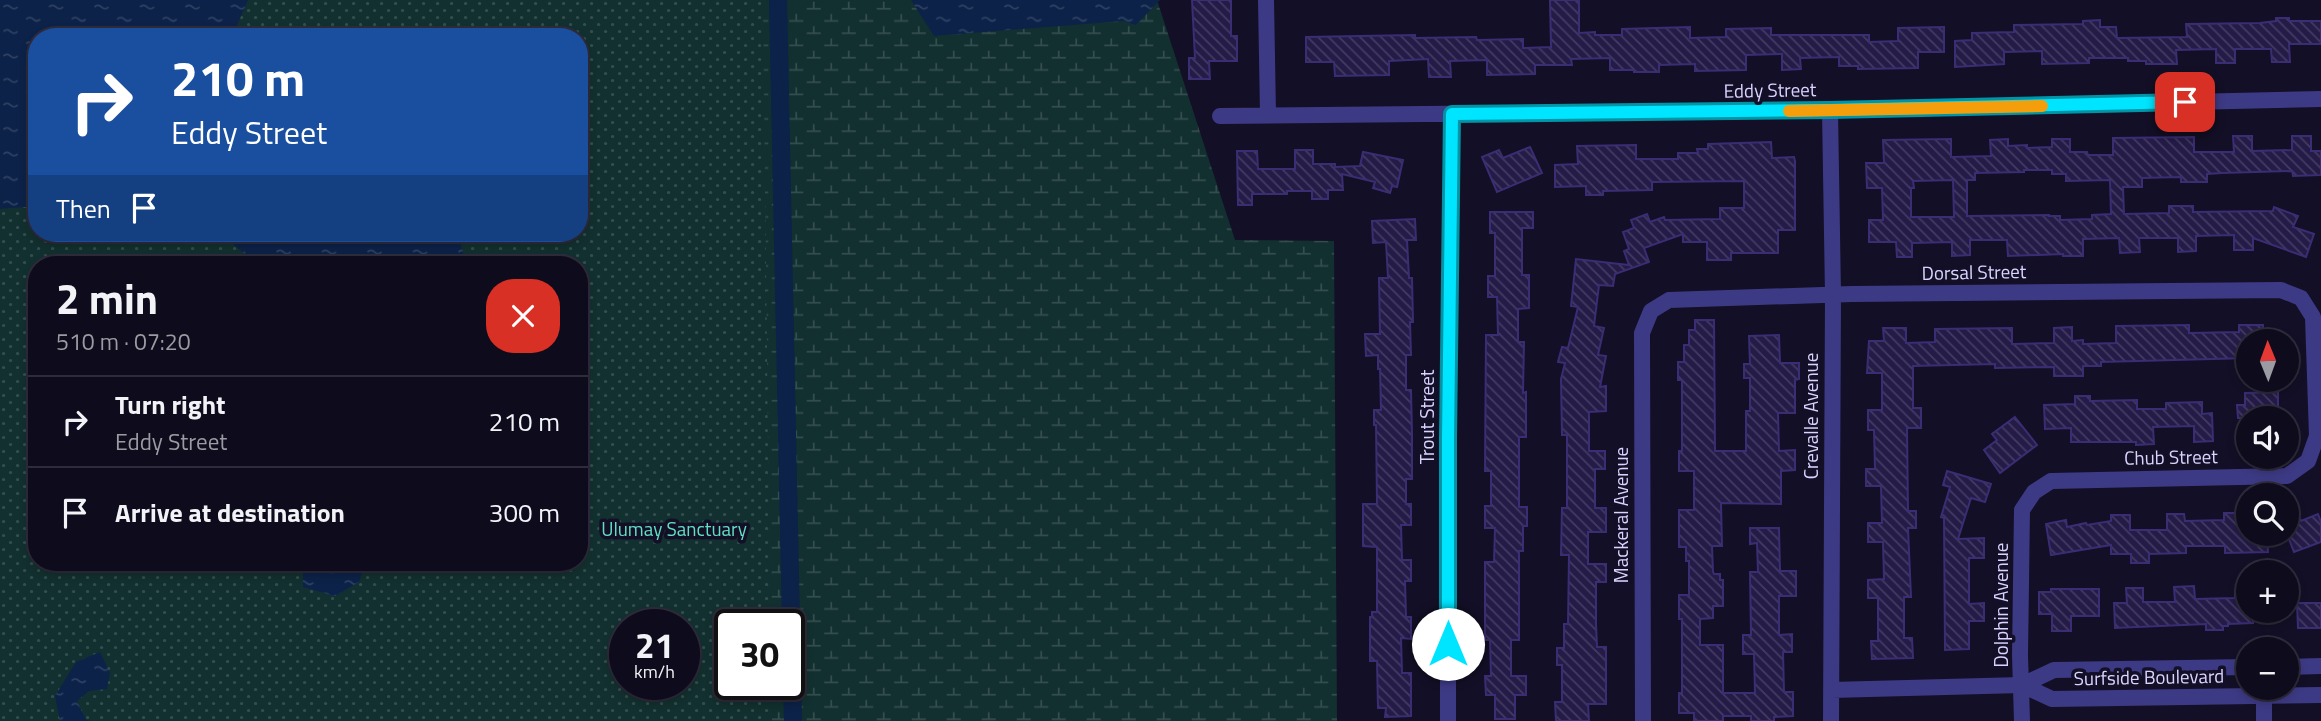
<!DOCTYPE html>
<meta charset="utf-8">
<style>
:root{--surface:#0e0b1c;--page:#171425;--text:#f1f3f6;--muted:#9b9ba3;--line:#2e2b3b}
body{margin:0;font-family:"Titillium Web",sans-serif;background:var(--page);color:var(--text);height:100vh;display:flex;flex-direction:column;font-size:26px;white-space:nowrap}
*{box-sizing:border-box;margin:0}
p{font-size:23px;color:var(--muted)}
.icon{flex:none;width:38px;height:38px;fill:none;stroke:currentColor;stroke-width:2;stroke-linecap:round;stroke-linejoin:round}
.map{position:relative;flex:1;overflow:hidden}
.sheet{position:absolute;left:28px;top:256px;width:560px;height:315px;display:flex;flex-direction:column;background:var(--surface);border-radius:28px;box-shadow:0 4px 10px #0003,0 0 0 2px var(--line)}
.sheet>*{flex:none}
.top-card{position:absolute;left:28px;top:28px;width:560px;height:214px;border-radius:28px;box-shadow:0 4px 10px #0003,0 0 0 2px var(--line);background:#1a4fa0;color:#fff;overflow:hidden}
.needle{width:46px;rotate:359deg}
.tools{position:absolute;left:2236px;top:329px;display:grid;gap:14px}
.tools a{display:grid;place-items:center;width:63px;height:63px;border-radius:50%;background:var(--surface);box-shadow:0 4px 10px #0003,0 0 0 2px var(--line);font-size:35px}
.speed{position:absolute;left:609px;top:609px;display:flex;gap:14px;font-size:35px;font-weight:700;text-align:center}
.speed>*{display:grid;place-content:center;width:91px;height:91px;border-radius:50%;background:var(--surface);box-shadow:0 4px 10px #0003,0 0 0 2px var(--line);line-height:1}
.speed small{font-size:18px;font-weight:400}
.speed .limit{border:4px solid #111;border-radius:10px;background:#fff;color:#111}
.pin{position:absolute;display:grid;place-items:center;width:60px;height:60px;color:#fff;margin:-30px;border-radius:14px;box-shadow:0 4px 10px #0006}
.me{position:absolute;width:77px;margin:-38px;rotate:0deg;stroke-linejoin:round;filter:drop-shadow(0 0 5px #0008)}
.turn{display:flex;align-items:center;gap:24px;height:147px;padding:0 28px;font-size:32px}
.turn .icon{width:91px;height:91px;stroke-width:2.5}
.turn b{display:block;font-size:49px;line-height:60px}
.then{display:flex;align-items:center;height:66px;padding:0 28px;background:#0003;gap:14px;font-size:26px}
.round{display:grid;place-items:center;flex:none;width:74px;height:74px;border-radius:28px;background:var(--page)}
.summary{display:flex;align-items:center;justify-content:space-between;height:119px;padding:0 28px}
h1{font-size:42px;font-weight:700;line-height:52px}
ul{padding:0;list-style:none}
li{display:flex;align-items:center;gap:21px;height:91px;padding:0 28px;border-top:2px solid var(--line)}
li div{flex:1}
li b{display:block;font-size:26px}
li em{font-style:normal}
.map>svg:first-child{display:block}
.wetland{fill:url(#wetland-marsh);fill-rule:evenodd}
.park{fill:url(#park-dots);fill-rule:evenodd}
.water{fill:url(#water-ripples)}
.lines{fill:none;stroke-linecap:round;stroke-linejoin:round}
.canal{stroke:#0c2248;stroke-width:18}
.building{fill:url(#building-back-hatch);stroke:#3b2d73;stroke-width:2;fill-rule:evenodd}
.street{stroke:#3d3a85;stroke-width:16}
.route-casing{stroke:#0095a6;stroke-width:18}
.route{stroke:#00e5ff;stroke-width:12}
.slow{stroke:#f59e0b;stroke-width:12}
.labels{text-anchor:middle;stroke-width:7;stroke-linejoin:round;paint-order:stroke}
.street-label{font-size:19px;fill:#d9d4ff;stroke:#130f26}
.park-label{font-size:19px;fill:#5fe0c0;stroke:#130f26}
</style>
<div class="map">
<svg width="2321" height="721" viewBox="0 0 2321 721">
<defs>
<pattern id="wetland-marsh" width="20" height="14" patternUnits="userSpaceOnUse" patternTransform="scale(1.75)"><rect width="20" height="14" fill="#12302f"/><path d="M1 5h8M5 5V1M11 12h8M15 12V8" fill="none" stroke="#344d4e"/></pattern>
<pattern id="park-dots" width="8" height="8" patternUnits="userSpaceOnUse" patternTransform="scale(1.75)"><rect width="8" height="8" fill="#12302f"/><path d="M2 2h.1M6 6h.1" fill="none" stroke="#344d4e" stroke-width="1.8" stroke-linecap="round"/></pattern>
<pattern id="water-ripples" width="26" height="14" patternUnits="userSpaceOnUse" patternTransform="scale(1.75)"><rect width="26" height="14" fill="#0c2248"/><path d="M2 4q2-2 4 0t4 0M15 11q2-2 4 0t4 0" fill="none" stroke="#2f4163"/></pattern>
<pattern id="building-back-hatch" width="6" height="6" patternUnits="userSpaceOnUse" patternTransform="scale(1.75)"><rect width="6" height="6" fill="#241b47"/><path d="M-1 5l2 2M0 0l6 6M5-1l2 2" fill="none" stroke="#433b63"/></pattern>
</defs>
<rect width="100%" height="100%" fill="#130f26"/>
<path class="wetland" d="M0,0H1157L1235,240L1334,241L1337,721H0ZM37,37H579V233H37ZM37,264H579V562H37ZM625,625H684V684H625ZM730,625H789V684H730Z"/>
<path class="park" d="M0,0H763L770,625H730V684H771L772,721H0ZM37,37H579V233H37ZM37,264H579V562H37ZM625,625H684V684H625Z"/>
<path class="water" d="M0,0H248L232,37H37V206L0,209Z
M911,0H1160L1136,25L1123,21L934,36Z
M219,233H458L466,264H242L244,253Z
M303,562H361L365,563L359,582L335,596L303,587Z
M100,652L110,673L107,689L89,691L77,701L86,720L91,721H60L55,696L76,662Z"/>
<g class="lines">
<path class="canal" d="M778,0L793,721"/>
</g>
<path class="building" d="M1192,0H1231V36H1237V61H1209L1210,79H1189V58H1195Z
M1550,0H1579V33L1595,32V35H1622V29L1690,27V38L1726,37V29L1771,28V35H1869V42L1898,41V28L1944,27V52H1918V68L1858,69V66H1839V57L1800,58L1801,69L1782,70V54L1746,55V70L1695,71V64L1659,65V72H1634V70H1610V58L1571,59L1572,65H1535V74L1487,75V60L1450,61L1451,77H1429L1428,59L1389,61V75L1335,76L1334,62H1306V37L1415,35V38L1476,37L1477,40L1523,39V48L1551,47Z
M2276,18H2289V21H2321V44H2289L2290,62H2272L2271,49H2235V63H2216V49L2176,50L2177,64H2146V61H2128V58H2089V63L2042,64V51L2004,52V64L1955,67V41L1972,40V33L2014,32V25L2083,24V21L2100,20V27H2116L2117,38L2187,37L2186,24L2260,23L2276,21Z
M2233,136H2252V151L2292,150V136H2311V151H2321V175L2293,176L2292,171L2222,173L2207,174V182H2181V177L2142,178V187H2123L2124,214L2169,213V206H2193V212L2273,211L2274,207L2298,216L2293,227L2314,234L2306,257L2253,238V250H2234V235L2196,236V251L2178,252V238H2139L2140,252L2120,253L2119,238L2083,239V256H2063V254L2008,256L2007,240H1970V255L1952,256V242L1912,243V257H1897L1896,242H1869V220H1883L1882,188H1867L1866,163H1884L1883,140L1951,139V157L1991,156L1990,140L2008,139V146L2027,145V148L2052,147V139H2070V152H2087L2088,155H2113V138L2194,137V152H2234ZM2024,170H2052V174H2066V181L2110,180L2111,214L2092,215V219L2060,220V216H2049V215L1967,216V180H1975V173L2024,172ZM1953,180L1954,217H1911V188H1914L1913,181Z
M1771,142L1772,158L1794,157L1795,161V230H1778V253H1731V260H1707V242H1683V234L1644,248L1649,262L1615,274L1613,286L1599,285L1594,326L1604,328L1598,355L1606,356L1600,387L1606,386V411L1589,412V451H1605V469H1595V508H1606V532H1588V564H1606V582H1596V624L1597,647H1606V704H1588L1589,721H1556L1555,702H1562V665H1557V648H1564V624H1568L1569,555H1561L1562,508H1567V435H1562L1561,379L1565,363L1558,362L1562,347L1568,348L1578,307L1571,306L1576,259L1629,265L1624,251L1629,249L1623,232L1634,228L1631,220L1647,214L1650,222L1664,217L1665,220L1720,219V208H1744V181L1652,182V190L1603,191V195H1586V186L1555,187V165L1578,164L1577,146L1636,145V159H1678V153H1698L1697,149H1708V144Z
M1530,147L1542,173L1497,192L1482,157L1499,150L1503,158Z
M1295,150H1313V164H1335V167L1360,166L1363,152L1403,160L1397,187L1392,186L1390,193L1373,188L1375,182L1342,174L1343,190H1328V199H1312V191H1287V194H1252V205H1238L1237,151H1257L1258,169H1295Z
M1490,212H1533V228H1522V275H1529V308L1518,309V342H1524L1523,393L1526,392V437H1519V507H1527V526H1523V551H1519V640H1511V676H1526V695H1515V719H1495V695H1486L1485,676H1491L1490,640H1485V562H1494L1495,528H1485V506H1491V471H1485L1486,335H1498L1497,297H1488V276H1495V233H1490Z
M1415,219L1416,240H1407L1409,278H1412L1413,322H1410L1411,355H1406V390H1411L1412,434V479H1406V504H1411V525H1401L1402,560H1411V581H1405L1406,617H1411V639L1401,638L1402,673H1411V716L1385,717L1386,708H1378L1377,661H1370V617H1372V612H1377V547L1363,546V504H1377L1376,425H1374V410H1381L1380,369H1378V355L1366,356L1365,334H1380L1379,278H1388L1386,242L1373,243L1372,221Z
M1695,320H1714L1715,451H1746V411H1750V378H1744V364H1750L1749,336L1779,335L1780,363H1799V379L1795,380V413H1778L1779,451L1795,450V470L1781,471V504L1721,503L1722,546H1712L1713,572L1714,574H1720V580H1723V606H1713V618L1700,619V645H1723V693H1755L1754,654H1743V635H1751L1750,572H1758L1757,543L1750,544V528H1779L1780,571H1796V596H1779V635L1792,634V652H1783L1784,692H1793V716L1774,717V721H1751V716H1723V721H1694V713H1679V693H1682V619H1679V595H1689V561H1686V547H1679V510H1694V471H1679V451H1682V380H1678V362H1684V345H1689V330H1695Z
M2189,325V333L2239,332V325H2263V341H2249V358L2101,362V366H2083V376H2054V367L1995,368V364L1913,366V408H1921V428H1907L1908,511H1916V528H1908L1911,597H1904V638H1912L1913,658L1872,659L1871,641H1878V598H1868V580L1884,579L1883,542H1868V523H1882L1881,486H1866V469H1875L1874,430H1868V410H1882V373H1867L1869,341H1884L1883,328H1906V343L1935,342V329L2012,328V344L2054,343V328L2072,327V341L2083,340V344L2116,343V326Z
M2278,392V415H2271V418H2238L2237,405H2245V393Z
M2075,396H2090V401L2137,400V409H2166V403L2202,402V414L2212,413L2213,441L2194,442V426L2153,427L2154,444L2136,445V442H2071V428L2045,429L2044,405L2075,404Z
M2015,417L2037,445L2000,473L1984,450L1997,440L1992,434Z
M1947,471L1991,484L1985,502L1971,498L1958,539L1984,538V558H1969V604L1984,603V621H1969V649L1945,650L1944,518L1941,517L1950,487L1943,485Z
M2224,513H2242L2243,526H2249V534H2267L2268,552L2225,553V546H2186V553L2149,554V563H2131V554H2111V545L2051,555L2046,524L2066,520L2067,527L2086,523L2087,525L2111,521V515H2130V530H2167V514H2184L2185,521L2224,520Z
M2318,514L2321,522V542L2294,552L2287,534V519L2298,515L2301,521Z
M2194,586L2195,599L2235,598V590H2249V611H2253V623L2228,624V626H2223V630H2206V624L2115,628L2114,603H2127L2126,588H2143V602H2175L2174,587Z
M2051,589H2099V616H2071V631H2052V614H2039V592H2051Z
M2297,603H2321V628H2298Z"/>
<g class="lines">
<path class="street" d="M1266,0L1268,114
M1830,110L1833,295L1831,721
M1220,116L1830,110L2321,99
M2287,667L2321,666
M2022,685L2052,699L2321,695
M1831,690L2022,685L2054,670L2249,667
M1448,721V439L1452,114
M1643,721L1642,333L1651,311L1669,300L1852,294L2281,290L2301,298L2313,317L2317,436L2308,461L2287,476L2051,481L2034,492L2022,510L2020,655L2022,721
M2264,721V688"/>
</g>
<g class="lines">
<defs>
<path id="route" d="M1448,644V439L1452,114L1830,110L2185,102"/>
</defs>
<use href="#route" class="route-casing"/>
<use href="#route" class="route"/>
<path class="slow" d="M1789,111L2042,106"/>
</g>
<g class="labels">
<g class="street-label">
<text transform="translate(1770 90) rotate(-1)" y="7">Eddy Street</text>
<text transform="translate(1974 272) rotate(-1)" y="7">Dorsal Street</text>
<text transform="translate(1811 416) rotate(-90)" y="7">Crevalle Avenue</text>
<text transform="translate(1427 417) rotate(-90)" y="7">Trout Street</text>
<text transform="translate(2171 457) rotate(-1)" y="7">Chub Street</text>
<text transform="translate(1621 515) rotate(-90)" y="7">Mackeral Avenue</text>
<text transform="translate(2001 605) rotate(-90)" y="7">Dolphin Avenue</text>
<text transform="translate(2149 677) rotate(-1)" y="7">Surfside Boulevard</text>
</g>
<g class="park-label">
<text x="674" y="536">Ulumay Sanctuary</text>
</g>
</g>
</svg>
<div class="tools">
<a><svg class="needle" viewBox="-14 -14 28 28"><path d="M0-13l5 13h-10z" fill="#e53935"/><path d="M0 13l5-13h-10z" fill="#9b9ba3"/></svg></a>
<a><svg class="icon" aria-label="sound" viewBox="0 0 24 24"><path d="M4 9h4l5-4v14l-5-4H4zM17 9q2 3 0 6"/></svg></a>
<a><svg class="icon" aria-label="search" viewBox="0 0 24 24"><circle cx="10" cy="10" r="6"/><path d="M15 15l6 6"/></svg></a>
<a>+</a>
<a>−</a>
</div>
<div class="speed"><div>21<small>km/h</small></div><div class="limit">30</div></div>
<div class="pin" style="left:2185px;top:102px;background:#d93025"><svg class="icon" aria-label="arrive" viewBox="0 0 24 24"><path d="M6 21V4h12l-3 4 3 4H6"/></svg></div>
<svg class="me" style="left:1448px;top:644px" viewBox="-20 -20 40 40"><circle r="19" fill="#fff"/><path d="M0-13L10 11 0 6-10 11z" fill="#00e5ff"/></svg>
<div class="top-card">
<div class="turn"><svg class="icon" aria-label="right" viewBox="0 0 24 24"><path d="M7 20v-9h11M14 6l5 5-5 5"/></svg><div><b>210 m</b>Eddy Street</div></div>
<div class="then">Then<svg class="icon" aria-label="arrive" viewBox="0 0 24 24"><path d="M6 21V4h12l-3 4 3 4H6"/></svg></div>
</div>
<section class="sheet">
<div class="summary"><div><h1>2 min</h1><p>510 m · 07:20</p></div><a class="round" style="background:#d93025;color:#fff"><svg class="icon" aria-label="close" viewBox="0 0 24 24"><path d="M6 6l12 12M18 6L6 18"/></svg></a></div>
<ul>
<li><svg class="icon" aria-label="right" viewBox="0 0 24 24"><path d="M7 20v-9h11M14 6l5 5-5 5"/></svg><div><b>Turn right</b><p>Eddy Street</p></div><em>210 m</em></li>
<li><svg class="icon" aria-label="arrive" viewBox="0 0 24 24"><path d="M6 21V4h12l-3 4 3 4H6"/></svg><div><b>Arrive at destination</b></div><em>300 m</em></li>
</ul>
</section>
</div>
